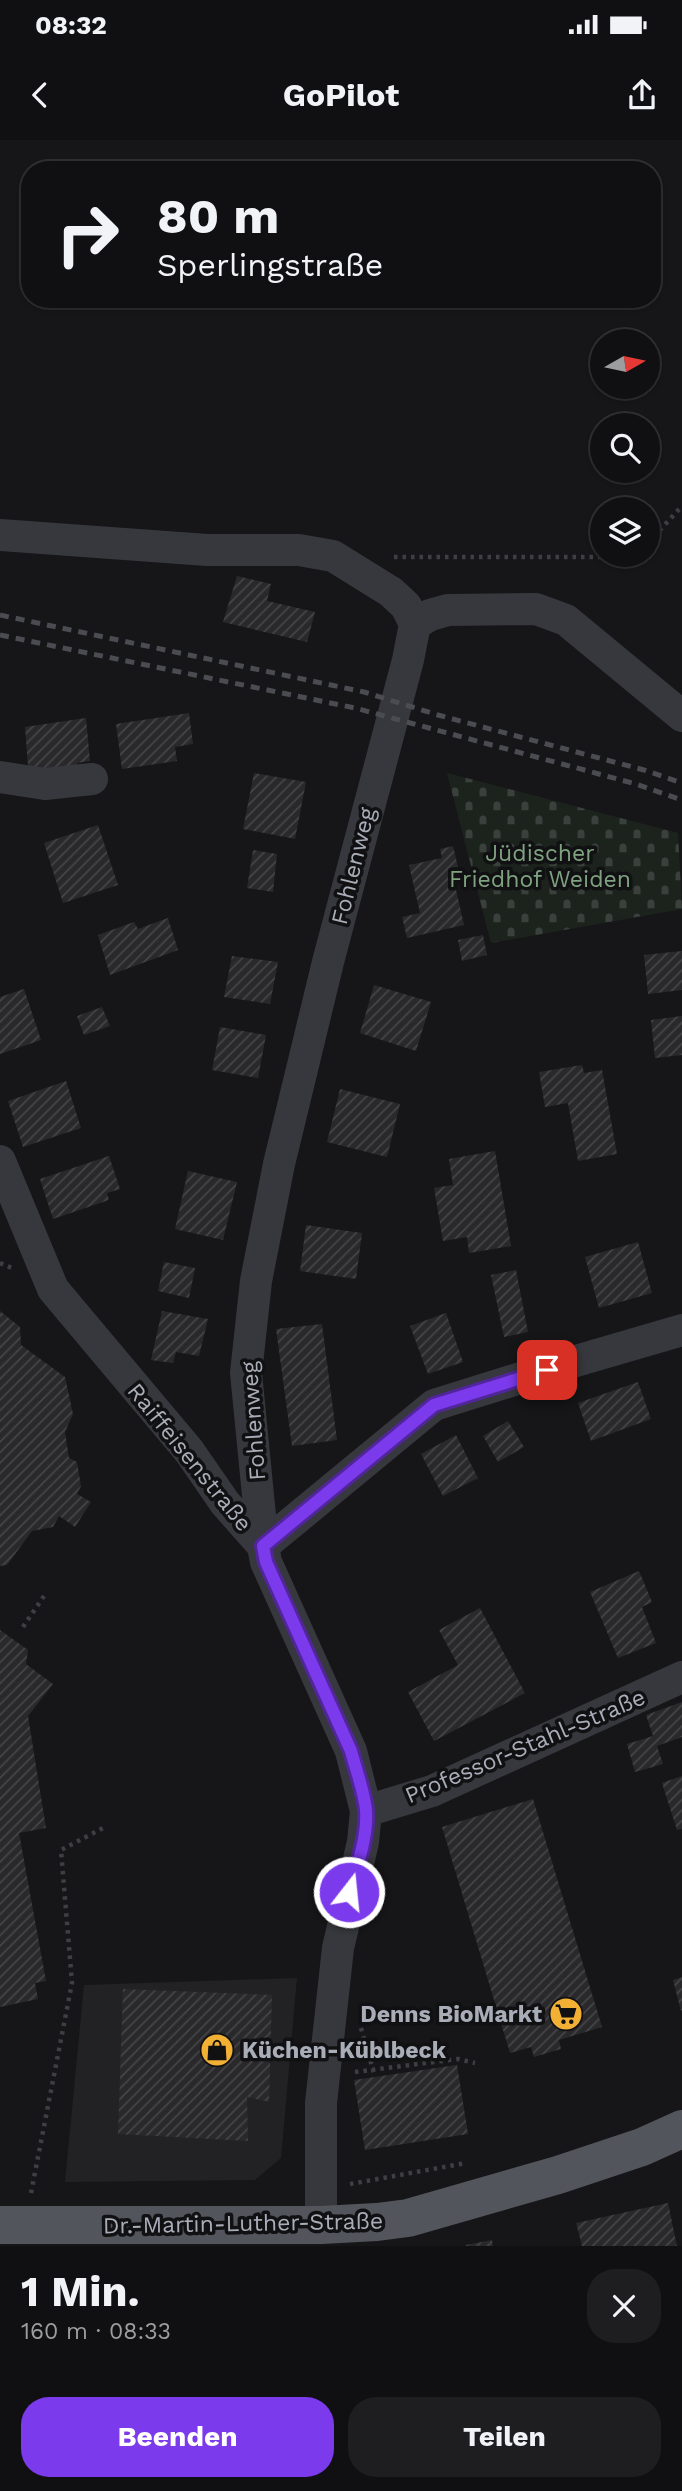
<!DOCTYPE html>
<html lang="de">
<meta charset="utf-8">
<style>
:root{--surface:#101012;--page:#1e1e20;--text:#f1f3f6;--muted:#9c9d9f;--line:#303032;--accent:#7c3aed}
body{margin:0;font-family:"Work Sans",sans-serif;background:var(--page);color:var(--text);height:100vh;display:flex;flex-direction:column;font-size:26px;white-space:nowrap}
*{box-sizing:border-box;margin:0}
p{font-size:23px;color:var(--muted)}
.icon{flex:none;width:38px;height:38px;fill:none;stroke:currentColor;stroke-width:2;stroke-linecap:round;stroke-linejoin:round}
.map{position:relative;height:2106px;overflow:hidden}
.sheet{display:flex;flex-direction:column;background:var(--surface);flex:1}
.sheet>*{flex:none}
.hud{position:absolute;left:21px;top:21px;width:640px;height:147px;border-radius:28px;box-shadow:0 2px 5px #0004,0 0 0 2px var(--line);background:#101012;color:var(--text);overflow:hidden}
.needle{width:46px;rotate:81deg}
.buttons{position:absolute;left:590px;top:189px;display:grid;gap:14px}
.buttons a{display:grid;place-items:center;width:70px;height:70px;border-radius:50%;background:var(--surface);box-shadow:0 2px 5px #0004,0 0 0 2px var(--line);font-size:35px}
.pin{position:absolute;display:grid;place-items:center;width:60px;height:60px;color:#fff;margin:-30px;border-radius:14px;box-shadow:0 4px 10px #0006}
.me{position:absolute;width:77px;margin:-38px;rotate:16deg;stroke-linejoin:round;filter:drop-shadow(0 0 5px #0008)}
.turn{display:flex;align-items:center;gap:24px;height:147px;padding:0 21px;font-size:32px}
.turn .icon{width:91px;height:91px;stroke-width:2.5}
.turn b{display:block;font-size:49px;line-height:60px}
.round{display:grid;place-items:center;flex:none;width:74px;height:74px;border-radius:28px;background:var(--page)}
.headline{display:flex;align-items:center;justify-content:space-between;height:119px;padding:0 21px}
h1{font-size:42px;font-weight:700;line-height:52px}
.cta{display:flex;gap:14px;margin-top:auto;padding:14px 21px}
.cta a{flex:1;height:80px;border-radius:28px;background:var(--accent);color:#fff;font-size:28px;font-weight:700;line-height:80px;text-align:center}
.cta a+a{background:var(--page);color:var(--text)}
.status{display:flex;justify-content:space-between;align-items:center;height:49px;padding:0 35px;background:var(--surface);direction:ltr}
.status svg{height:19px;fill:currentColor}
header{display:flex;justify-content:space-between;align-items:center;height:91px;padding:0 21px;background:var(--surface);font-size:32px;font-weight:700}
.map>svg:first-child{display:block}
.built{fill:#222225}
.cemetery{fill:url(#cemetery-stones)}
.building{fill:url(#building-hatch)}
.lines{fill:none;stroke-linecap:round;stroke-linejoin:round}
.path{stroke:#3d3f44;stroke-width:4.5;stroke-dasharray:3.5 5;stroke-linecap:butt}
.minor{stroke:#37383d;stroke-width:32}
.major{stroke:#53555c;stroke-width:38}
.rail{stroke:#4a4c52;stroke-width:5;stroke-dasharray:9 7;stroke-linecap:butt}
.route-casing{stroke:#51269a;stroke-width:18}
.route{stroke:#7c3aed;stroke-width:12}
.labels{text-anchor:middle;stroke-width:7;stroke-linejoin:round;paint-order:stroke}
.park-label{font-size:23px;fill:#7fa381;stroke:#111113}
.street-label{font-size:23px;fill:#a8adb8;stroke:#111113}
.poi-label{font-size:23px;font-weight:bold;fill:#a8adb8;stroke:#111113;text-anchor:end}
</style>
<div class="status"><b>08:32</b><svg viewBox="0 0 49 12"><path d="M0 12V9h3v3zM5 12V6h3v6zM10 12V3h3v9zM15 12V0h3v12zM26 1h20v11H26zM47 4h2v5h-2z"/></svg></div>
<header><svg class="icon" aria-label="back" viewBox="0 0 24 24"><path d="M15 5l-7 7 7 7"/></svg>GoPilot<svg class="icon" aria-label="share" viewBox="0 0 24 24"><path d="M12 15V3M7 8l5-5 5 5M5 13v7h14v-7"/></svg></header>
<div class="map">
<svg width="682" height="2106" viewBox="0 0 682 2106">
<defs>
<pattern id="cemetery-stones" width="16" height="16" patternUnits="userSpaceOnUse" patternTransform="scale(1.75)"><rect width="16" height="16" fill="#1c231d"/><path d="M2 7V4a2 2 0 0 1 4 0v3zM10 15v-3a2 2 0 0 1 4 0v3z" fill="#3a403c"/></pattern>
<pattern id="building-hatch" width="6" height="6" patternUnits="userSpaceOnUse" patternTransform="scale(1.75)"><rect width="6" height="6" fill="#29292c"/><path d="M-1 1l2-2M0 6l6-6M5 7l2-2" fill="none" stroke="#454548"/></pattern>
</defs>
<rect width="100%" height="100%" fill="#161618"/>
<path class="built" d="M297,1838L281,2018L255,2040L65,2042L84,1845Z"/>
<path class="cemetery" d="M447,633L678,693L682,769L491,803Z"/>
<path class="building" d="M237,436L271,444L267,461L315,472L307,502L223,482Z
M189,573L193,604L175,607L177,621L122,629L116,584Z
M86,578L90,621L77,623L78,633L29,639L25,587Z
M254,633L306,642L295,699L243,689Z
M98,685L118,745L63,763L44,703Z
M453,706L458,727L451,728L464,785L407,798L402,777L420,773L409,725L442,718L440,709Z
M253,710L277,714L273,752L247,748Z
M168,778L178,810L110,835L98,795L134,782L138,789Z
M483,795L487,815L462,821L458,800Z
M682,811V850L648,854L644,815Z
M232,816L278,822L270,864L224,857Z
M374,845L431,862L416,911L360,893Z
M24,849L41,900L0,914V857Z
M102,867L110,886L84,895L77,876Z
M682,876V915L655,918L651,880Z
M220,887L266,895L258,938L212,930Z
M582,925L584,933L602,930L617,1014L578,1021L568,963L545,967L539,932Z
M66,941L81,988L23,1007L8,961Z
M340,949L400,964L387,1017L327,1002Z
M495,1011L511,1106L469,1113L467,1097L443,1101L434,1048L453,1045L449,1019Z
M109,1016L120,1049L107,1053L109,1060L53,1079L40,1039Z
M188,1031L237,1042L223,1100L175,1089Z
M306,1085L362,1093L356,1139L300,1131Z
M638,1102L652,1153L599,1168L585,1117Z
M164,1122L195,1128L189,1158L158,1151Z
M516,1130L528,1192L504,1197L491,1135Z
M0,1171L20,1187L21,1205L65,1237L73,1274L65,1292L69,1318L77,1322L81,1346L77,1354L91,1362L75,1387L59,1376L53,1387L32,1391L7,1425L0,1426Z
M162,1171L208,1179L199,1216L176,1212L173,1223L151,1220Z
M446,1173L463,1222L428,1234L410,1186Z
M322,1184L337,1300L292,1306L276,1189Z
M638,1242L651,1279L591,1301L578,1263Z
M508,1281L524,1307L498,1322L483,1296Z
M456,1295L478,1338L443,1356L421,1314Z
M639,1431L652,1462L642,1467L656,1503L618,1518L590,1452Z
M480,1468L525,1553L434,1601L408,1552L458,1525L439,1490Z
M0,1490L28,1510L26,1524L53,1544L28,1576L46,1688L19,1693L46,1841L35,1843L38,1859L0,1867Z
M682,1562V1597L657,1606L663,1624L635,1632L627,1604L653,1596L646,1575Z
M682,1636V1689L677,1690L662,1643Z
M533,1659L602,1887L559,1900L561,1909L534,1917L531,1907L510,1913L442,1687Z
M682,1837V1870L681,1871L673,1840Z
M123,1849L272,1855L269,1962L247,1957L248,2001L118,1994Z
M457,1925L468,1994L365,2010L354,1940Z
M668,2063L677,2106H582L576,2083Z
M492,2100L493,2106H466V2105Z"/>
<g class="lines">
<path class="path" d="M648,403L682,366
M394,417H631L633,415
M0,1123L12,1128
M23,1487L46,1453
M361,1888L375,1937
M355,1932L458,1919L475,1923
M350,2044L466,2023
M31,2053L72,1843L61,1710L103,1688"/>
<path class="minor" d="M0,395L207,410H299L333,416L391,452L406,466L415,484L408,520L328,822L279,1024L256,1141L246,1233L263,1406L266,1422L351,1611L366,1671L363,1702L338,1808L321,1963V2085
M415,484L430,475L448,470L536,469L566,480L682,576
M0,637L45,644L92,639
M0,1021L53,1149L189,1311L225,1363L263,1406
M263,1406L434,1265L569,1223L682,1190
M366,1671L432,1651L682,1537"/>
<path class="major" d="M0,2085H321L377,2082L408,2078L558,2035L642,2007L682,1989"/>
<path class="rail" d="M0,475L364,552L438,575L644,630L682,643
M0,495L355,568L636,644L682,660"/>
</g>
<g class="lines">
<defs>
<path id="route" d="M349,1752C357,1726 368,1697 366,1670C364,1651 356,1630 351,1611L266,1422L263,1406L434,1265L547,1230"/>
</defs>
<use href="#route" class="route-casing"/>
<use href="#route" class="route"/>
</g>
<defs>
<symbol id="supermarket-disc" viewBox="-11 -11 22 22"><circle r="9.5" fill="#f2b134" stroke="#111113"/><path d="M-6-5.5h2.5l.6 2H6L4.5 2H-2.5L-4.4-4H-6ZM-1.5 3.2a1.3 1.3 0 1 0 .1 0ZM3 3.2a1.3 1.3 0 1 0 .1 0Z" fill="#111"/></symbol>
<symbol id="shop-disc" viewBox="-11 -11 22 22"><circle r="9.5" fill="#f2b134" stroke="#111113"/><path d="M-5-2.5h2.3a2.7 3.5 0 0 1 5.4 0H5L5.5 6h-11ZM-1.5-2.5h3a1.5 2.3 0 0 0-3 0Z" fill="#111"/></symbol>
</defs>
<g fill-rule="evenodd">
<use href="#supermarket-disc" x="547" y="1855" width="38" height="38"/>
<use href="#shop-disc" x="198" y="1891" width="38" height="38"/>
</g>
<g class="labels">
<g class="park-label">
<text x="540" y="721">Jüdischer<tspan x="540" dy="26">Friedhof Weiden</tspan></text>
</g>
<g class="street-label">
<text transform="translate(353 726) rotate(-76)" y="8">Fohlenweg</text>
<text transform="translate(253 1281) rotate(-94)" y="8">Fohlenweg</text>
<text transform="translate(190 1317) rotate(51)" y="8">Raiffeisenstraße</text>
<text transform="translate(525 1606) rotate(-23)" y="8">Professor-Stahl-Straße</text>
<text transform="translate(243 2083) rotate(-1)" y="8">Dr.-Martin-Luther-Straße</text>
</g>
<g class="poi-label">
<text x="542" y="1882">Denns BioMarkt</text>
<text x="242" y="1918" text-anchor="start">Küchen-Küblbeck</text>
</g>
</g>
</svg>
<div class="buttons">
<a><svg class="needle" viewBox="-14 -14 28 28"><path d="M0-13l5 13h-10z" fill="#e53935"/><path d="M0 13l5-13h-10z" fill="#9c9d9f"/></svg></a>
<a><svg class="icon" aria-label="search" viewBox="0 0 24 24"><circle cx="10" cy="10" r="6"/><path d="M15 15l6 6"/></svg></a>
<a><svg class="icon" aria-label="layers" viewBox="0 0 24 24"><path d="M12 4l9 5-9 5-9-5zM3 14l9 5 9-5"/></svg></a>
</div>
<div class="pin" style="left:547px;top:1230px;background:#d93025"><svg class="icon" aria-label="arrive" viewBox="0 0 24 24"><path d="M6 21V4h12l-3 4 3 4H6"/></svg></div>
<svg class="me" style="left:349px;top:1752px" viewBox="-20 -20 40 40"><circle r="17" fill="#7c3aed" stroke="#fff" stroke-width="3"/><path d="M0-11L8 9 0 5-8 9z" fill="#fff"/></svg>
<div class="hud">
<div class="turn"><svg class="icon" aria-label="right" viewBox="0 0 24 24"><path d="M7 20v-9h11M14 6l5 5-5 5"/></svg><div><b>80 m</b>Sperlingstraße</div></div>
</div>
</div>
<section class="sheet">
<div class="headline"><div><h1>1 Min.</h1><p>160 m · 08:33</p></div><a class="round"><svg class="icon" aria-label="close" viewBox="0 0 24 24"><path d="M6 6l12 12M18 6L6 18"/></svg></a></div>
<div class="cta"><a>Beenden</a><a>Teilen</a></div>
</section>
